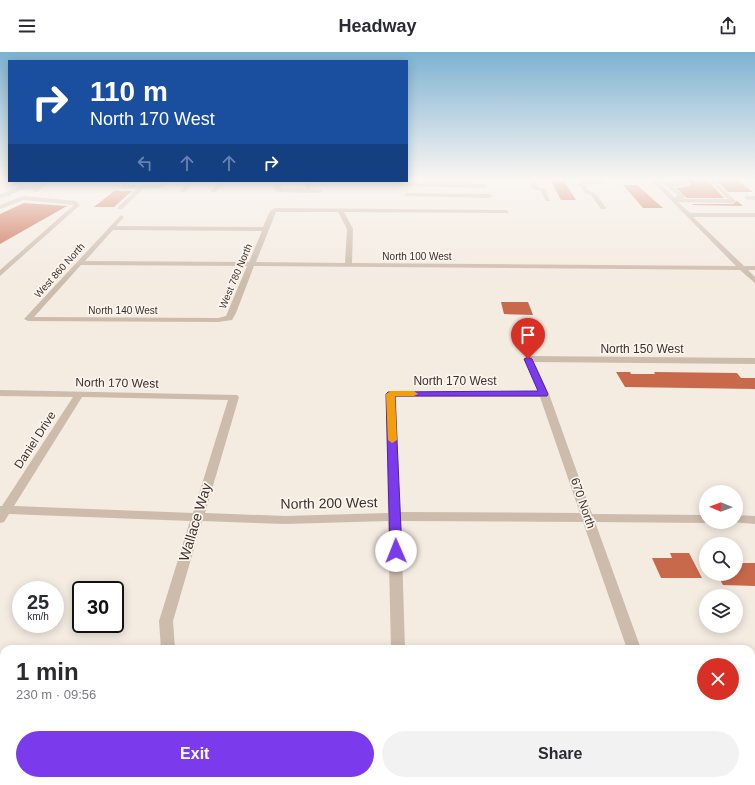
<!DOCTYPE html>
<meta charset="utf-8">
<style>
:root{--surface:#fff;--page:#f2f2f3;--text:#2b2b33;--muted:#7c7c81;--accent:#7c3aed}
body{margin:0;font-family:Arial,sans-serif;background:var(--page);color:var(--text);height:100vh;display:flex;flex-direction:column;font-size:15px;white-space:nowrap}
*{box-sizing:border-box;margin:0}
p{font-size:13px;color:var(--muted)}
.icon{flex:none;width:22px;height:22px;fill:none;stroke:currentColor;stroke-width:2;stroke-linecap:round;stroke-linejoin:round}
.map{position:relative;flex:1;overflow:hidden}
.sheet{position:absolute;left:0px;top:593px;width:755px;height:140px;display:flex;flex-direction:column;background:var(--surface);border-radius:12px 12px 0 0;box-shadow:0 2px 10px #0003}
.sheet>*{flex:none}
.guide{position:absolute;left:8px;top:8px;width:400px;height:122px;border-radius:0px;box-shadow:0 2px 10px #0003;background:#1a4fa0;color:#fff;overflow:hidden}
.needle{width:26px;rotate:271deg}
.fabs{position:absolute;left:699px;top:433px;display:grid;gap:8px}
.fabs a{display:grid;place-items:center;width:44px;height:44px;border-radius:50%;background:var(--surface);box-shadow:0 2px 10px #0003;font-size:20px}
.speed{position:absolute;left:12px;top:529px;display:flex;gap:8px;font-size:20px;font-weight:700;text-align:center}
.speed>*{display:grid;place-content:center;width:52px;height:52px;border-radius:50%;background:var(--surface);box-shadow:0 2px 10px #0003;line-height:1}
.speed small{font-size:10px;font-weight:400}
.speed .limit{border:2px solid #111;border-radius:6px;background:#fff;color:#111}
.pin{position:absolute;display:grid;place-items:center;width:34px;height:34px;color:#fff;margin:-41px -17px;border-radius:50% 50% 50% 0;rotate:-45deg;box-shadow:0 0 4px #0007}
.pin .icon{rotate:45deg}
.me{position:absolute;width:44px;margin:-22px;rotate:359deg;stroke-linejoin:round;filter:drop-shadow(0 0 3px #0008)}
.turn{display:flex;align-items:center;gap:14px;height:84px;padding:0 16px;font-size:18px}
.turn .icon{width:52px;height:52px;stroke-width:2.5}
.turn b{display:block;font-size:28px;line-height:34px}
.lanes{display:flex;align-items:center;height:38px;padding:0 16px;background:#0003;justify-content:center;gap:20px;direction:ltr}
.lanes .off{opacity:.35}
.round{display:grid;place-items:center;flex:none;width:42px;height:42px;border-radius:21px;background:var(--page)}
.headline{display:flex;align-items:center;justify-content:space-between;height:68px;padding:0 16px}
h1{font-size:24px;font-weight:600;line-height:30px}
.action{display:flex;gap:8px;margin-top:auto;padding:8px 16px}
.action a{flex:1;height:46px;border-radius:24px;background:var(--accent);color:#fff;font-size:16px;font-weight:600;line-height:46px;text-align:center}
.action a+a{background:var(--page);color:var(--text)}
header{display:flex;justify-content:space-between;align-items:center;height:52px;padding:0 16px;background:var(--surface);font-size:18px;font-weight:600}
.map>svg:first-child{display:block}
.building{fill:#c8694b}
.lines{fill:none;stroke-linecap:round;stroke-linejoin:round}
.minor{fill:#cdbbac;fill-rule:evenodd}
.route{fill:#7c3aed;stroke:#51269a}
.slow{fill:#f59e0b}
.labels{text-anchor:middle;stroke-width:3.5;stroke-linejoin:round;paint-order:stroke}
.far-street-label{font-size:10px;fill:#3b302b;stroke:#fbf5ee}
.street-label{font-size:12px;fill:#3b302b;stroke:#fbf5ee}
.near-street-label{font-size:14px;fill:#3b302b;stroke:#fbf5ee}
</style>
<header><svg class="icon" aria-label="menu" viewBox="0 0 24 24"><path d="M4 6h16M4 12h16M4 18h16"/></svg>Headway<svg class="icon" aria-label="share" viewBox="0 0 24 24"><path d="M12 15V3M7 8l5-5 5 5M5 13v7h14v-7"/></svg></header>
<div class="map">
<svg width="755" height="733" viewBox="0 0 755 733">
<rect width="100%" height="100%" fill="#f4ebe1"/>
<path class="building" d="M686,128H707L724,146H687L676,136L689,134L690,131Z
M716,128H737L753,140H728Z
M551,129H564L576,148H561Z
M623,133H637L663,156H643Z
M114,139H132L114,155H94Z
M737,149L743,154L693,153L692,152H733Z
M24,151L67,154L0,192V162Z
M501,250H528L533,263L504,262Z
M616,320H630L631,322H655L654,320L737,321L741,326H755V337L625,335Z
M670,501H689L702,526H661L652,506H672Z
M736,511H755V534L723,533L717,522H736Z"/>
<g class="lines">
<path class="minor" d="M530,128H536L537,135L545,137L550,149H546L541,139L533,137L530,133Z
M579,128H610L604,132H584L589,139L595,141L606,156L605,157H601L591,143L585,141L578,132L580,130Z
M651,128H656L675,146H676L675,144L678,143L659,128H665L667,130L684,129L688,131V133L686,134H671L685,144L686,145L683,147H728L708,128H713L736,149L733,151L678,150L690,161H755V165H693L744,214H755V218H748L755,225V231L740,218L254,214L236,261L232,268L218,270L28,269L24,267L121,163L124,165L116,174L263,175L270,159L275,156L506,158L509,160L508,161L344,160L353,177L352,211L736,214ZM276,160H338L347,177L345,211L256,210ZM113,178L262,179L249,210L85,209ZM81,213L247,214L226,264L218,266L34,265Z
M46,129H52L37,140H33L34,138H20L9,144L0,146V142C7,141 11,137 18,135C30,131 33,138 46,129Z
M126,129H132L127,133H159L163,129H169L162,136L143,137L122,157H118V155L137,137L121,136V134Z
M188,129H194L185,140H181L180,139Z
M219,129H225L216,140H212L211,139Z
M277,129H283L280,136L305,137L307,129H313L310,137L323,139L320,141L277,140L274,138Z
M406,131L485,132L488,134L485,136L404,134V132Z
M407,141L490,142L493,144L490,146L405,144L404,143Z
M23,144L76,149L80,153L0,224V218L74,153L24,148L0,157V153Z
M747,144H755V148L745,147V145Z
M528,304L755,306V312L534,310L549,342L592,462L706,463V470H710L706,471L595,470L641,597H627L583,470L401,469L405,597H391L388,469L285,472L202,469L173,569L175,597H161L159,569L190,469L9,462L4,470L0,471V454H2L73,345L0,344V338L237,343L239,345L205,461L285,464L388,461L386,342L388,340L538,339L524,307ZM82,345L228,348L193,461L14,454ZM396,345H540L580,461L400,460Z
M736,463L755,464V472L732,470H736Z
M151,729H169L167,733H149Z
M392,729H410V733H392Z
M671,729H689L690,733H672Z"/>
</g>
<linearGradient id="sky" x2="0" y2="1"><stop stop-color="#7eb2d2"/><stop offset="0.55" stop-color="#faf6f2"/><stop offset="1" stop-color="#faf6f2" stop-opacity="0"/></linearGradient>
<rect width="755" height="231" fill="url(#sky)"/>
<path class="route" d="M528,305L532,307L548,342L547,344H395L402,499L400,502L396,503L392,502L390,499L386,342L388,340L538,339L524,307Z"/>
<path class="slow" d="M391,339H414L418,342L414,344H395L397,388L392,391L388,388L386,342Z"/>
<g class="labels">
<g class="far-street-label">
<text x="417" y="208">North 100 West</text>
<text transform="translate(59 218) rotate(-48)" y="4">West 860 North</text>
<text transform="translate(235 224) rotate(-67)" y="4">West 780 North</text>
<text x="123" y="262">North 140 West</text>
</g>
<g class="street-label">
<text x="642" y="301">North 150 West</text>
<text x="455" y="333">North 170 West</text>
<text transform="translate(117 331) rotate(1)" y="4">North 170 West</text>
<text transform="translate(35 388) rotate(-57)" y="4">Daniel Drive</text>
<text transform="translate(583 451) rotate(71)" y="4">670 North</text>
</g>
<g class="near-street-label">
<text transform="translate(329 451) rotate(-1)" y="5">North 200 West</text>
<text transform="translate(195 470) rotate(-73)" y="5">Wallace Way</text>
</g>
</g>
</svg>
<div class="fabs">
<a><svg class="needle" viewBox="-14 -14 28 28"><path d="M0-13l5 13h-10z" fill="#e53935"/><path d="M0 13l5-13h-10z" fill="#7c7c81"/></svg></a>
<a><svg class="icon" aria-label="search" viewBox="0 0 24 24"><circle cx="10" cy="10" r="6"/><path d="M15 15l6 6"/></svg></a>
<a><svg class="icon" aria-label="layers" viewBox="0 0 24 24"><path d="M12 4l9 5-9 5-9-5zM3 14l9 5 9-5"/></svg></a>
</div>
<div class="speed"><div>25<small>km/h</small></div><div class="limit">30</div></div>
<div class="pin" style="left:528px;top:307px;background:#d93025"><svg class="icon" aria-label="arrive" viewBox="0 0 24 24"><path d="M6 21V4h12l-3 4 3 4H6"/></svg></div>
<svg class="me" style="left:396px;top:499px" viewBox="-20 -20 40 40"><circle r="19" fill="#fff"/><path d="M0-13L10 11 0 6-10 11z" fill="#7c3aed"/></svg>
<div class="guide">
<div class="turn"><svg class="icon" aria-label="right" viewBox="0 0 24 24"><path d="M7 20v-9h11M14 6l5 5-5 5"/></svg><div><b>110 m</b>North 170 West</div></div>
<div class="lanes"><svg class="icon off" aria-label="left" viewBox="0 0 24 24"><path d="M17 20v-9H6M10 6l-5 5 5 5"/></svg><svg class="icon off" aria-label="ahead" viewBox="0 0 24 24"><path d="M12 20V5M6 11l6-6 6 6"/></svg><svg class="icon off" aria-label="ahead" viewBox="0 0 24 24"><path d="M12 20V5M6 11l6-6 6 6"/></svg><svg class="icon" aria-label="right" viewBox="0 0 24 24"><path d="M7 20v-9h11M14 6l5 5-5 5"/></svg></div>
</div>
<section class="sheet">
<div class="headline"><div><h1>1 min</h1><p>230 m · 09:56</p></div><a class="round" style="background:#d93025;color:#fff"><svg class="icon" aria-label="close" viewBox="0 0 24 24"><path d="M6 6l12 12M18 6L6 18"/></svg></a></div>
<div class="action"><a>Exit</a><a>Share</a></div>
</section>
</div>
